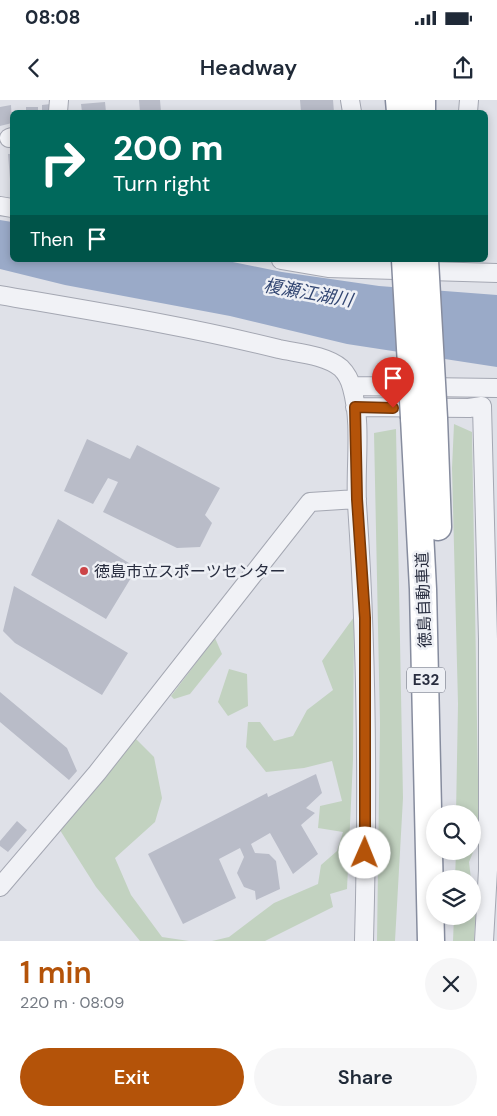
<!DOCTYPE html>
<meta charset="utf-8">
<style>
:root{--surface:#fff;--page:#f6f6f7;--text:#1f2937;--muted:#747a83;--accent:#b45309}
body{margin:0;font-family:"DM Sans","Noto Sans JP",sans-serif;background:var(--page);color:var(--text);height:100vh;display:flex;flex-direction:column;font-size:19px;white-space:nowrap}
*{box-sizing:border-box;margin:0}
p{font-size:16px;color:var(--muted)}
.icon{flex:none;width:28px;height:28px;fill:none;stroke:currentColor;stroke-width:2;stroke-linecap:round;stroke-linejoin:round}
.map{position:relative;height:841px;overflow:hidden}
.sheet{display:flex;flex-direction:column;background:var(--surface);flex:1}
.sheet>*{flex:none}
.hud{position:absolute;left:10px;top:10px;width:478px;height:152px;border-radius:8px;box-shadow:0 2px 8px #0003;background:#00695c;color:#fff;overflow:hidden}
.fabs{position:absolute;left:426px;top:705px;display:grid;gap:10px}
.fabs a{display:grid;place-items:center;width:55px;height:55px;border-radius:50%;background:var(--surface);box-shadow:0 2px 8px #0003;font-size:25px}
.pin{position:absolute;display:grid;place-items:center;width:42px;height:42px;color:#fff;margin:-51px -21px;border-radius:50% 50% 50% 0;rotate:-45deg;box-shadow:0 0 5px #0007}
.pin .icon{rotate:45deg}
.me{position:absolute;width:55px;margin:-28px;rotate:1deg;stroke-linejoin:round;filter:drop-shadow(0 0 4px #0008)}
.turn{display:flex;align-items:center;gap:18px;height:105px;padding:0 20px;font-size:22px}
.turn .icon{width:65px;height:65px;stroke-width:2.5}
.turn b{display:block;font-size:35px;line-height:42px}
.then{display:flex;align-items:center;height:48px;padding:0 20px;background:#0003;gap:10px;font-size:19px}
.round{display:grid;place-items:center;flex:none;width:52px;height:52px;border-radius:26px;background:var(--page)}
.overview{display:flex;align-items:center;justify-content:space-between;height:85px;padding:0 20px}
h1{font-size:30px;font-weight:600;line-height:38px;color:var(--accent)}
.cta{display:flex;gap:10px;margin-top:auto;padding:10px 20px}
.cta a{flex:1;height:58px;border-radius:30px;background:var(--accent);color:#fff;font-size:20px;font-weight:600;line-height:58px;text-align:center}
.cta a+a{background:var(--page);color:var(--text)}
.status{display:flex;justify-content:space-between;align-items:center;height:35px;padding:0 25px;background:var(--surface);direction:ltr}
.status svg{height:14px;fill:currentColor}
header{display:flex;justify-content:space-between;align-items:center;height:65px;padding:0 20px;background:var(--surface);font-size:22px;font-weight:600}
.map>svg:first-child{display:block}
.green{fill:#c2d2c0}
.water{fill:#9aaac8}
.building{fill:#b9bcc8}
.lines{fill:none;stroke-linecap:round;stroke-linejoin:round}
.minor-casing{stroke:#a4a7b2;stroke-width:20}
.highway-casing{stroke:#868c9e;stroke-width:29}
.minor{stroke:#f1f2f6;stroke-width:18}
.highway{stroke:#fff;stroke-width:26}
.highway-bridge-casing{stroke:#868c9e;stroke-width:29;stroke-linecap:butt}
.highway-bridge{stroke:#fff;stroke-width:26}
.route-casing{stroke:#753606;stroke-width:12}
.route{stroke:#b45309;stroke-width:9}
.poi-dot{fill:#cc4447;stroke:#eef0f5;stroke-width:2}
.labels{text-anchor:middle;stroke-width:5;stroke-linejoin:round;paint-order:stroke}
.shield{fill:#eef0f5;stroke:#636876;stroke-width:1}
.shield-label{font-size:15px;font-weight:bold;fill:#282d3f}
.poi-label{font-size:16px;fill:#282d3f;stroke:#eef0f5;text-anchor:start}
.street-label{font-size:16px;fill:#282d3f;stroke:#eef0f5}
.water-label{font-size:18px;font-style:italic;fill:#324672;stroke:#eef0f5}
</style>
<div class="status"><b>08:08</b><svg viewBox="0 0 49 12"><path d="M0 12V9h3v3zM5 12V6h3v6zM10 12V3h3v9zM15 12V0h3v12zM26 1h20v11H26zM47 4h2v5h-2z"/></svg></div>
<header><svg class="icon" aria-label="back" viewBox="0 0 24 24"><path d="M15 5l-7 7 7 7"/></svg>Headway<svg class="icon" aria-label="share" viewBox="0 0 24 24"><path d="M12 15V3M7 8l5-5 5 5M5 13v7h14v-7"/></svg></header>
<div class="map">
<svg width="497" height="841" viewBox="0 0 497 841">
<rect width="100%" height="100%" fill="#dfe1e8"/>
<path class="green" d="M454,324L472,332L479,738L469,762L471,779H455L456,751H472V714H456L458,604L452,368Z
M396,329L403,698L395,841H377L380,624L374,333Z
M354,517L353,660L347,789L330,794L333,807L265,841H212L229,837L274,803L318,784L321,765L337,751L343,732L318,728L320,706L342,701L332,661L304,668L266,672L246,647L248,622H260L274,641L293,636L307,610L333,590L322,561Z
M215,538L222,554L190,594L174,599L171,596Z
M229,569L247,574L248,606L228,616L218,602Z
M136,639L154,657L162,698L155,722L115,758L131,795L162,837L189,841H140L96,787L58,727Z
M473,783L477,793L474,841H453L454,816H472Z"/>
<path class="water" d="M0,120L12,122V160H223L282,172L379,186L497,195V267L347,244L230,216L65,185L0,169Z"/>
<path class="building" d="M139,0H160L161,12H140Z
M300,0H333L334,12H301Z
M105,2L106,12H82L81,4Z
M51,4V12H42V5Z
M11,5L12,23L0,26V7Z
M26,7H38V12H26Z
M8,54H12V79H10Z
M87,339L130,359L137,345L220,388L205,415L212,423L200,447L177,448L103,412L118,382L108,378L93,404L64,391Z
M58,419L137,468L106,519L31,475Z
M14,486L128,553L102,595L15,543L3,531Z
M0,592L67,648L77,671L69,680L0,622Z
M316,674L322,693L306,708L315,713L301,725L318,754L293,774L270,733L251,744L255,753L269,754L276,761L280,789L256,800L255,791L244,787L237,773L244,757L240,748L219,759L236,798L183,824L148,754L267,693L268,697Z
M17,721L27,730L8,752L0,746V741Z"/>
<g class="lines">
<defs>
<path id="minor" d="M350,0L352,12
M58,12L59,0
M468,12L469,0
M9,38L12,37
M0,106L12,108
M281,160L328,168L497,173
M0,195C93,211 187,226 279,249C297,253 326,255 341,268C346,273 350,280 352,288C362,324 355,366 357,404C367,549 368,695 364,841
M352,286L497,288
M355,307L469,308L482,306L488,539V770L484,841
M0,787L97,673L310,402L357,399"/>
<path id="highway" d="M399,0L400,12
M422,0V12
M414,318L423,489L431,841
M434,318L438,427"/>
</defs>
<use href="#minor" class="minor-casing"/>
<use href="#highway" class="highway-casing"/>
<use href="#minor" class="minor"/>
<use href="#highway" class="highway"/>
<defs>
<path id="highway-bridge" d="M405,160L414,318
M425,160L434,318"/>
</defs>
<use href="#highway-bridge" class="highway-bridge-casing"/>
<use href="#highway-bridge" class="highway-bridge"/>
</g>
<g class="lines">
<defs>
<path id="route" d="M365,753V518L357,399L355,307L393,308"/>
</defs>
<use href="#route" class="route-casing"/>
<use href="#route" class="route"/>
</g>
<circle class="poi-dot" cx="84" cy="471" r="5"/>
<g class="labels">
<rect class="shield" x="407" y="567.5" width="38" height="25" rx="4"/>
<g class="shield-label">
<text x="426" y="585">E32</text>
</g>
<g class="poi-label">
<text x="94" y="477">徳島市立スポーツセンター</text>
</g>
<g class="street-label">
<text transform="translate(423 500) rotate(-92)" y="6">徳島自動車道</text>
</g>
<g class="water-label">
<text transform="translate(308 193) rotate(10)" y="6">榎瀬江湖川</text>
</g>
</g>
</svg>
<div class="fabs">
<a><svg class="icon" aria-label="search" viewBox="0 0 24 24"><circle cx="10" cy="10" r="6"/><path d="M15 15l6 6"/></svg></a>
<a><svg class="icon" aria-label="layers" viewBox="0 0 24 24"><path d="M12 4l9 5-9 5-9-5zM3 14l9 5 9-5"/></svg></a>
</div>
<div class="pin" style="left:393px;top:308px;background:#d93025"><svg class="icon" aria-label="arrive" viewBox="0 0 24 24"><path d="M6 21V4h12l-3 4 3 4H6"/></svg></div>
<svg class="me" style="left:365px;top:753px" viewBox="-20 -20 40 40"><circle r="19" fill="#fff"/><path d="M0-13L10 11 0 6-10 11z" fill="#b45309"/></svg>
<div class="hud">
<div class="turn"><svg class="icon" aria-label="right" viewBox="0 0 24 24"><path d="M7 20v-9h11M14 6l5 5-5 5"/></svg><div><b>200 m</b>Turn right</div></div>
<div class="then">Then<svg class="icon" aria-label="arrive" viewBox="0 0 24 24"><path d="M6 21V4h12l-3 4 3 4H6"/></svg></div>
</div>
</div>
<section class="sheet">
<div class="overview"><div><h1>1 min</h1><p>220 m · 08:09</p></div><a class="round"><svg class="icon" aria-label="close" viewBox="0 0 24 24"><path d="M6 6l12 12M18 6L6 18"/></svg></a></div>
<div class="cta"><a>Exit</a><a>Share</a></div>
</section>
